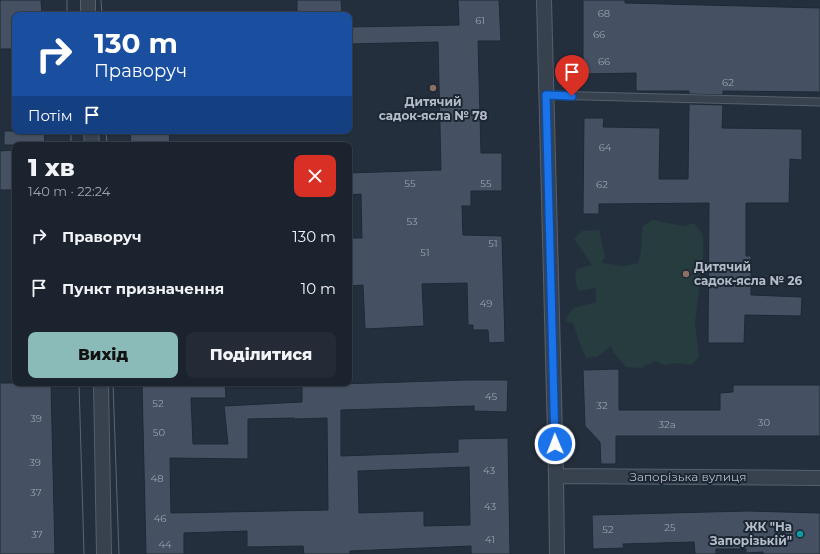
<!DOCTYPE html>
<html lang="uk">
<meta charset="utf-8">
<style>
:root{--surface:#1b232e;--page:#242b36;--text:#f1f3f6;--muted:#a0a4aa;--line:#39404a;--accent:#8bbbb9}
body{margin:0;font-family:Montserrat,sans-serif;background:var(--page);color:var(--text);height:100vh;display:flex;flex-direction:column;font-size:15px;white-space:nowrap}
*{box-sizing:border-box;margin:0}
p{font-size:13px;color:var(--muted)}
.icon{flex:none;width:22px;height:22px;fill:none;stroke:currentColor;stroke-width:2;stroke-linecap:round;stroke-linejoin:round}
.map{position:relative;flex:1;overflow:hidden}
.details{position:absolute;left:12px;top:142px;width:340px;height:244px;display:flex;flex-direction:column;background:var(--surface);border-radius:8px;box-shadow:0 1px 3px #0004,0 0 0 1px var(--line)}
.details>*{flex:none}
.top-card{position:absolute;left:12px;top:12px;width:340px;height:122px;border-radius:8px;box-shadow:0 1px 3px #0004,0 0 0 1px var(--line);background:#1a4fa0;color:#fff;overflow:hidden}
.pin{position:absolute;display:grid;place-items:center;width:34px;height:34px;color:#fff;margin:-41px -17px;border-radius:50% 50% 50% 0;rotate:-45deg;box-shadow:0 0 4px #0007}
.pin .icon{rotate:45deg}
.me{position:absolute;width:44px;margin:-22px;rotate:359deg;stroke-linejoin:round;filter:drop-shadow(0 0 3px #0008)}
.turn{display:flex;align-items:center;gap:14px;height:84px;padding:0 16px;font-size:18px}
.turn .icon{width:52px;height:52px;stroke-width:2.5}
.turn b{display:block;font-size:28px;line-height:34px}
.then{display:flex;align-items:center;height:38px;padding:0 16px;background:#0003;gap:8px;font-size:15px}
.round{display:grid;place-items:center;flex:none;width:42px;height:42px;border-radius:8px;background:var(--page)}
.headline{display:flex;align-items:center;justify-content:space-between;height:68px;padding:0 16px}
h1{font-size:24px;font-weight:800;line-height:30px}
.button{display:flex;gap:8px;margin-top:auto;padding:8px 16px}
.button a{flex:1;height:46px;border-radius:8px;background:var(--accent);color:#111;font-size:16px;font-weight:800;line-height:46px;text-align:center}
.button a+a{background:var(--page);color:var(--text)}
ul{padding:0;list-style:none}
li{display:flex;align-items:center;gap:12px;height:52px;padding:0 16px}
li div{flex:1}
li b{display:block;font-size:15px}
li em{font-style:normal}
.map>svg:first-child{display:block}
.green{fill:#263c3f}
.building{fill:#455162;stroke:#1f2835;fill-rule:evenodd}
.lines{fill:none;stroke-linecap:round;stroke-linejoin:round}
.lane-casing{stroke:#565f6c;stroke-width:9}
.street-casing{stroke:#565f6c;stroke-width:16}
.lane{stroke:#38414e;stroke-width:7}
.street{stroke:#38414e;stroke-width:14}
.tram{stroke:#5a6575;stroke-width:1}
.route-casing{stroke:#114b97;stroke-width:10}
.route{stroke:#1a73e8;stroke-width:7}
.education-dot{fill:#8d6e63;stroke:#1d2633;stroke-width:1.5}
.culture-dot{fill:#0f9aa8;stroke:#1d2633;stroke-width:1.5}
.labels{text-anchor:middle;stroke-width:4;stroke-linejoin:round;paint-order:stroke}
.number-label{font-size:10px;fill:#98a1af}
.poi-label{font-size:12px;font-weight:bold;fill:#b4bcc9;stroke:#1d2633}
.street-label{font-size:12px;fill:#b4bcc9;stroke:#1d2633}
</style>
<div class="map">
<svg width="820" height="554" viewBox="0 0 820 554">
<rect width="100%" height="100%" fill="#242f3e"/>
<path class="green" d="M652,220L684,226L694,223L703,235V259L695,322L699,357L692,365L677,363L664,365L655,361L641,368L626,367L614,353L611,346L597,357L586,358L582,349L573,323L565,321L573,308L596,302V288L578,291L575,277L577,269L592,265L574,239L582,231L599,230L605,256L602,263L624,266L638,263C643,251 640,238 643,226Z"/>
<path class="building" d="M0,0H41L42,15H15V49H0Z
M297,0H341L342,15H297Z
M458,0H499L501,41H478L481,153H502V191H471V206H462L463,235L502,236L505,342L489,343L488,330H473V325H468L467,283L422,284L424,326L365,329L363,285L349,286V238H362L361,194L349,195V173L441,170L438,42L349,44V27L459,25Z
M583,0H625V3L820,8V92L723,91V95L689,94V91H636V73L583,74Z
M689,104L723,105L722,128L802,129V160L790,159L789,203H746V256H751V295L802,297L801,316L745,315L744,343H708L709,203L599,204V214H583L584,118H604L603,127L660,128L659,179H688Z
M4,131H44L45,145H4Z
M130,131H169L170,145H131Z
M15,150V190H0V151Z
M619,369V410H720V393L733,392V385H820V436H616V464H601L600,442L585,426L583,370Z
M467,380H508L507,412L474,411V406L341,410V456L458,452V439L508,438L510,554H471V546L350,551V554H304L303,546L247,547V531L184,533V554H146L142,383H225L226,398H191L193,444H228L224,406L302,402V383H340V384ZM294,418V419L327,418L328,510L171,513L170,458L248,459V419ZM469,467L470,525L424,526V511L359,513L358,471Z
M0,383H51L55,554H0Z
M748,511L820,513V554H763V552L746,553V549H716V554H695L694,542L623,544L624,548L593,549L592,515Z"/>
<g class="lines">
<defs>
<path id="lane" d="M546,95L820,102"/>
<path id="street" d="M88,0V15
M544,0L556,476L557,554
M91,131L92,145
M101,383L104,554
M556,476L820,478"/>
</defs>
<use href="#lane" class="lane-casing"/>
<use href="#street" class="street-casing"/>
<use href="#lane" class="lane"/>
<use href="#street" class="street"/>
<path class="tram" d="M67,0V15
M101,0L102,15
M71,131V145
M106,131L107,145
M79,383L84,554
M113,383L119,554"/>
</g>
<g class="lines">
<defs>
<path id="route" d="M555,444L546,95L572,96"/>
</defs>
<use href="#route" class="route-casing"/>
<use href="#route" class="route"/>
</g>
<g class="education-dot">
<circle cx="433" cy="88" r="4"/>
<circle cx="686" cy="274" r="4"/>
</g>
<circle class="culture-dot" cx="800" cy="534" r="4"/>
<g class="labels">
<g class="number-label">
<text x="604" y="17">68</text>
<text x="480" y="24">61</text>
<text x="599" y="38">66</text>
<text x="604" y="65">66</text>
<text x="728" y="86">62</text>
<text x="605" y="151">64</text>
<text x="410" y="187">55</text>
<text x="486" y="187">55</text>
<text x="602" y="188">62</text>
<text x="412" y="225">53</text>
<text x="493" y="247">51</text>
<text x="425" y="256">51</text>
<text x="486" y="307">49</text>
<text x="491" y="400">45</text>
<text x="158" y="407">52</text>
<text x="602" y="409">32</text>
<text x="36" y="422">39</text>
<text x="764" y="426">30</text>
<text x="667" y="428">32а</text>
<text x="159" y="436">50</text>
<text x="35" y="466">39</text>
<text x="489" y="474">43</text>
<text x="157" y="482">48</text>
<text x="36" y="496">37</text>
<text x="490" y="510">43</text>
<text x="160" y="522">46</text>
<text x="670" y="531">25</text>
<text x="608" y="533">52</text>
<text x="37" y="538">37</text>
<text x="490" y="543">41</text>
<text x="165" y="548">44</text>
</g>
<g class="poi-label">
<text x="433" y="106">Дитячий<tspan x="433" dy="14">садок-ясла № 78</tspan></text>
<text x="694" y="271" text-anchor="start">Дитячий<tspan x="694" dy="14">садок-ясла № 26</tspan></text>
<text x="792" y="531" text-anchor="end">ЖК "На<tspan x="792" dy="14">Запорізькій"</tspan></text>
</g>
<g class="street-label">
<text x="688" y="481">Запорізька вулиця</text>
</g>
</g>
</svg>
<div class="pin" style="left:572px;top:96px;background:#d93025"><svg class="icon" aria-label="arrive" viewBox="0 0 24 24"><path d="M6 21V4h12l-3 4 3 4H6"/></svg></div>
<svg class="me" style="left:555px;top:444px" viewBox="-20 -20 40 40"><circle r="17" fill="#1a73e8" stroke="#fff" stroke-width="3"/><path d="M0-11L8 9 0 5-8 9z" fill="#fff"/></svg>
<div class="top-card">
<div class="turn"><svg class="icon" aria-label="right" viewBox="0 0 24 24"><path d="M7 20v-9h11M14 6l5 5-5 5"/></svg><div><b>130 m</b>Праворуч</div></div>
<div class="then">Потім<svg class="icon" aria-label="arrive" viewBox="0 0 24 24"><path d="M6 21V4h12l-3 4 3 4H6"/></svg></div>
</div>
<section class="details">
<div class="headline"><div><h1>1 хв</h1><p>140 m · 22:24</p></div><a class="round" style="background:#d93025;color:#fff"><svg class="icon" aria-label="close" viewBox="0 0 24 24"><path d="M6 6l12 12M18 6L6 18"/></svg></a></div>
<ul>
<li><svg class="icon" aria-label="right" viewBox="0 0 24 24"><path d="M7 20v-9h11M14 6l5 5-5 5"/></svg><div><b>Праворуч</b></div><em>130 m</em></li>
<li><svg class="icon" aria-label="arrive" viewBox="0 0 24 24"><path d="M6 21V4h12l-3 4 3 4H6"/></svg><div><b>Пункт призначення</b></div><em>10 m</em></li>
</ul>
<div class="button"><a>Вихід</a><a>Поділитися</a></div>
</section>
</div>
